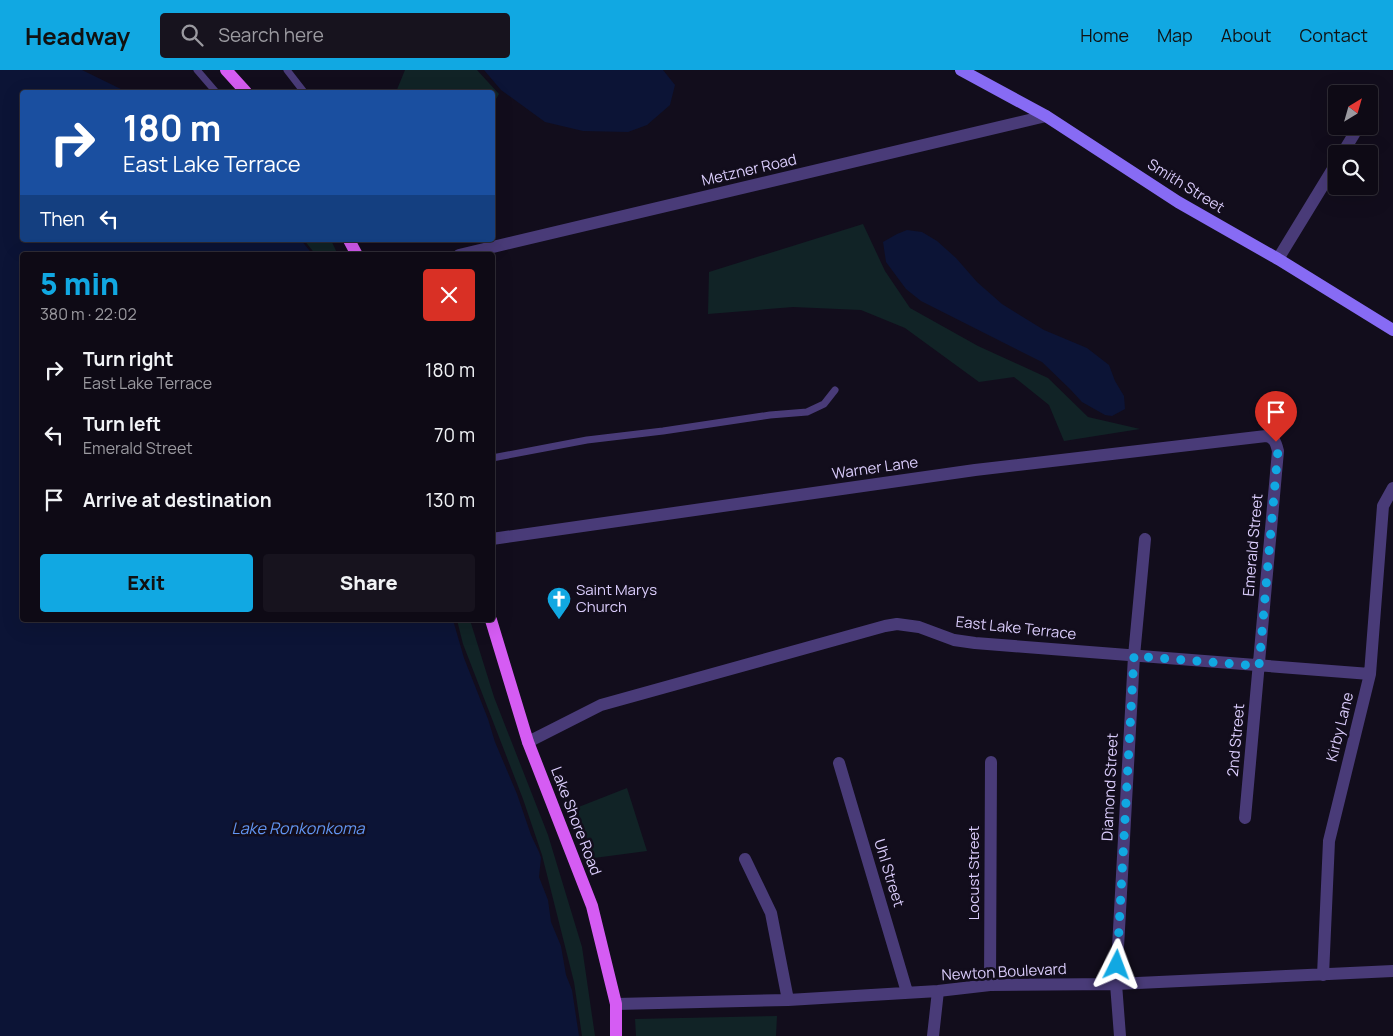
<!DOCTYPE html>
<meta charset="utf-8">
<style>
:root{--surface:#0e0a15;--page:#17131e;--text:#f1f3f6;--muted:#9b9aa0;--line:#2e2b34;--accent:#11a8e2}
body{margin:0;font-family:Manrope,sans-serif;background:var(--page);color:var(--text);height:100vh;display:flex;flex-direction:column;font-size:19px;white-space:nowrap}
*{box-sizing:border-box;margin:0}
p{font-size:16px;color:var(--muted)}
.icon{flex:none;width:28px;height:28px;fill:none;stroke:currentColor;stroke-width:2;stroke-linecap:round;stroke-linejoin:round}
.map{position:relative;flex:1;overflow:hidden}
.side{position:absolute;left:20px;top:182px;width:475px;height:370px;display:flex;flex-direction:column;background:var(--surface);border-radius:5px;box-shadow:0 5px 20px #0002,0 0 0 1px var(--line)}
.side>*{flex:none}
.banner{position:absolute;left:20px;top:20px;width:475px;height:152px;border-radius:5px;box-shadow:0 5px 20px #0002,0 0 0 1px var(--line);background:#1a4fa0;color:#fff;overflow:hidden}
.needle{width:32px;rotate:37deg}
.buttons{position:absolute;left:1328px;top:15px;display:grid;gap:10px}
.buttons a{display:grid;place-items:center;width:50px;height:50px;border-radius:5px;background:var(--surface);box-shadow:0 5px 20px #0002,0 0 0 1px var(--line);font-size:25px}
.pin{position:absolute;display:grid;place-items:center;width:42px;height:42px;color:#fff;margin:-51px -21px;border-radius:50% 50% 50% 0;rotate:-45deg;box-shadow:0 0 5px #0007}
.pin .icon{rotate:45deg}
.me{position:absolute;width:55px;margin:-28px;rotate:3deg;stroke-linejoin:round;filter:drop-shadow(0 0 4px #0008)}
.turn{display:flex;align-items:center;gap:18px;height:105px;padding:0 20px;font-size:22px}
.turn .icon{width:65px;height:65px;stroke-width:2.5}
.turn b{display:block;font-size:35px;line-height:42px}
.then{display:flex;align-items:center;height:48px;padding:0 20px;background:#0003;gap:10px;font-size:19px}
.round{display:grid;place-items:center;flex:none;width:52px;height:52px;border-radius:5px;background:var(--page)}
.headline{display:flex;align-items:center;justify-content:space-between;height:85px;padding:0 20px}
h1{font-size:30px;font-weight:800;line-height:38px;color:var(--accent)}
.button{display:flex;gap:10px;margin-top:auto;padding:10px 20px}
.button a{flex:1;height:58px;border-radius:5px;background:var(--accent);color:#111;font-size:20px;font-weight:800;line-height:58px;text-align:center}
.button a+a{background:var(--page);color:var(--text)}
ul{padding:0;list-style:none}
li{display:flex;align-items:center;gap:15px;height:65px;padding:0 20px}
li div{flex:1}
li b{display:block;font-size:19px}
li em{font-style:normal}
header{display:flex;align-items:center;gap:30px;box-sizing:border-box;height:70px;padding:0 25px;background:var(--accent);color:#111}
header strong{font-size:24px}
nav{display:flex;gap:28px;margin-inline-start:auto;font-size:18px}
.search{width:350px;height:45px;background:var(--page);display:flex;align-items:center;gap:12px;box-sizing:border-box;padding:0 18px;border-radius:5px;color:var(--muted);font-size:19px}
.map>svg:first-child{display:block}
.green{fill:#112326}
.water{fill:#0c1436}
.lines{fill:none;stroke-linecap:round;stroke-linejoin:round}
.lane{stroke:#493b78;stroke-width:7}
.street{stroke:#493b78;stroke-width:12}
.secondary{stroke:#876bf4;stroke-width:12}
.primary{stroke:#d55cf3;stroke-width:12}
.route{stroke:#11a8e2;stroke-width:9;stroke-dasharray:0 16.2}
.labels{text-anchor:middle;stroke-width:5;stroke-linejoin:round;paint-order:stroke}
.street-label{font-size:15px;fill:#daccfb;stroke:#120d1c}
.poi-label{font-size:15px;fill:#daccfb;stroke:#120d1c;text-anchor:start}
.water-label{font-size:16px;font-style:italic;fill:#6296f3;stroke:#120d1c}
</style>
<header>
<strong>Headway</strong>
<div class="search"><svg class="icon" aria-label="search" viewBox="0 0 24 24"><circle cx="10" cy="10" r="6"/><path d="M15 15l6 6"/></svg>Search here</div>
<nav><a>Home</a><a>Map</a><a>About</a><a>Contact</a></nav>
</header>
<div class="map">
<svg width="1393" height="966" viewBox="0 0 1393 966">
<rect width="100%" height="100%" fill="#120d1c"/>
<path class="green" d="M405,0H477L499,24L493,34L492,22H396Z
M863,154L885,201L910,238L978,276L1048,308L1088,347L1140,359L1064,371L1049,335L1014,307L979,312L905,258L861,240L793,237L708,244L709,202Z
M304,170H331L338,185H316Z
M457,550H470L494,627L548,765L582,877L595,966H582L574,912L542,785L523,729L463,574Z
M627,718L647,781L594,788L576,738Z
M777,946L776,966H636L635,949Z"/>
<path class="water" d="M0,0H82L127,22H22V170H301L313,185H22V550H453L464,588L488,649L495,672L517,724L531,765L539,782L541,788L539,807L548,830L551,852L561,876L566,905L572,920L579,966H0Z
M484,0H663L675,15L670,35L647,55L628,62L583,61L545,52L501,20Z
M907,160L922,162L937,171L956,188L977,212L1002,234L1044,260L1087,278L1109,295L1115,311L1124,326L1125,339L1112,346L1105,345L1082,332L1070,319L1042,292L921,231L906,219L886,192L883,172L897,164Z"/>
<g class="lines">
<path class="lane" d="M197,0L216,22
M287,0L304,22
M492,388L587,370L663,361L770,345L807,342L824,334L835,320"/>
<path class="street" d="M1369,41L1373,34
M1342,84L1359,56
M459,185L1046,46
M1278,189L1336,94
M492,469L975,400L1266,366C1275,368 1276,373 1278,381L1245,748
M528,672L601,635L885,556L897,554L919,557L954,570L975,573L1370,604
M839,693L907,922
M745,789L771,843L788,930
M1323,905L1329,771L1370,604L1383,436L1393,418
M990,915L991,692
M616,934L788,930L938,921L990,915L1116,914L1393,901
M933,966L938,921
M1120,966L1116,914L1134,586L1145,469"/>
<path class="secondary" d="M961,0L1046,46L1178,132L1278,189L1393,260"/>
<path class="primary" d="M226,0L246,22
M349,170L357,185
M491,550L528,672L592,836L616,934V966"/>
</g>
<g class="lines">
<path class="route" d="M1117,895L1134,586L1259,596L1278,380L1276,372"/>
</g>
<defs>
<symbol id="church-pin" viewBox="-11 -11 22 30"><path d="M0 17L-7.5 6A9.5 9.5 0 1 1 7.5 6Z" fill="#11a8e2" stroke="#120d1c"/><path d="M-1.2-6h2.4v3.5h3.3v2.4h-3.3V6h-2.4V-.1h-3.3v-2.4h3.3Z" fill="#fff"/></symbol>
</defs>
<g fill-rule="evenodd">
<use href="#church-pin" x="545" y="515" width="28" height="38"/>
</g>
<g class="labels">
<g class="street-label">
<text transform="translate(749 100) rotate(-13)" y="5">Metzner Road</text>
<text transform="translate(1186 116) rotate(32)" y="5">Smith Street</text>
<text transform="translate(875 398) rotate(-8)" y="5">Warner Lane</text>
<text transform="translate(1253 475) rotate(-85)" y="5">Emerald Street</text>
<text transform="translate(1016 558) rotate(6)" y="5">East Lake Terrace</text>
<text transform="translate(1340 657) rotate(-76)" y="5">Kirby Lane</text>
<text transform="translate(1236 670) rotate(-85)" y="5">2nd Street</text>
<text transform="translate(1110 717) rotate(-87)" y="5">Diamond Street</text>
<text transform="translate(576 751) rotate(69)" y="5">Lake Shore Road</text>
<text transform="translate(889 803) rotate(73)" y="5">Uhl Street</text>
<text transform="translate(974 803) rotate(-90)" y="5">Locust Street</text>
<text transform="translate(1004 902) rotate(-3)" y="5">Newton Boulevard</text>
</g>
<g class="poi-label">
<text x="576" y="525">Saint Marys<tspan x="576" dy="17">Church</tspan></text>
</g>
<g class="water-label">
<text x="298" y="764">Lake Ronkonkoma</text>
</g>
</g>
</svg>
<div class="buttons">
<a><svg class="needle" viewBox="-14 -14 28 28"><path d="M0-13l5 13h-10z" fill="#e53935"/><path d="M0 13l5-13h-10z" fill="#9b9aa0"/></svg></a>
<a><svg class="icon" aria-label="search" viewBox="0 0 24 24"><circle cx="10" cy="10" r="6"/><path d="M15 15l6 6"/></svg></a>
</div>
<div class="pin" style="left:1276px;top:372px;background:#d93025"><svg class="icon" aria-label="arrive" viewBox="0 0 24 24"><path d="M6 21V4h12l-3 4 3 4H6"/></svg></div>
<svg class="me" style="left:1117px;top:895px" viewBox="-20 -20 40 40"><path d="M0-17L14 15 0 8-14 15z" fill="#11a8e2" stroke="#fff" stroke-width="4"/></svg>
<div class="banner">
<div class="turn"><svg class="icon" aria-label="right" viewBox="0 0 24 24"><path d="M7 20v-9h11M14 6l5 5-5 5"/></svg><div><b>180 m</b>East Lake Terrace</div></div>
<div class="then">Then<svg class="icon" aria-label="left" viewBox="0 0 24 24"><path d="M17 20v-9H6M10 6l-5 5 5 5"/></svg></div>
</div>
<section class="side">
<div class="headline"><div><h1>5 min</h1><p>380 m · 22:02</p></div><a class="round" style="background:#d93025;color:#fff"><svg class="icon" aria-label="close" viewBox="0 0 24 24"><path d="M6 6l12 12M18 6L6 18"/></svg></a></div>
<ul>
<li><svg class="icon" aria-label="right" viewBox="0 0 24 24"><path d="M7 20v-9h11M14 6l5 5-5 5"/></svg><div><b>Turn right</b><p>East Lake Terrace</p></div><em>180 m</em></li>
<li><svg class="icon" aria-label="left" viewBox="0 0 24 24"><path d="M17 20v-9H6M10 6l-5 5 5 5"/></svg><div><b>Turn left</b><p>Emerald Street</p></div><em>70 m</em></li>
<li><svg class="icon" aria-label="arrive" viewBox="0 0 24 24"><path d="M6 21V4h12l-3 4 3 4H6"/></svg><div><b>Arrive at destination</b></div><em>130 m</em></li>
</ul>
<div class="button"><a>Exit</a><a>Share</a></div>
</section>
</div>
